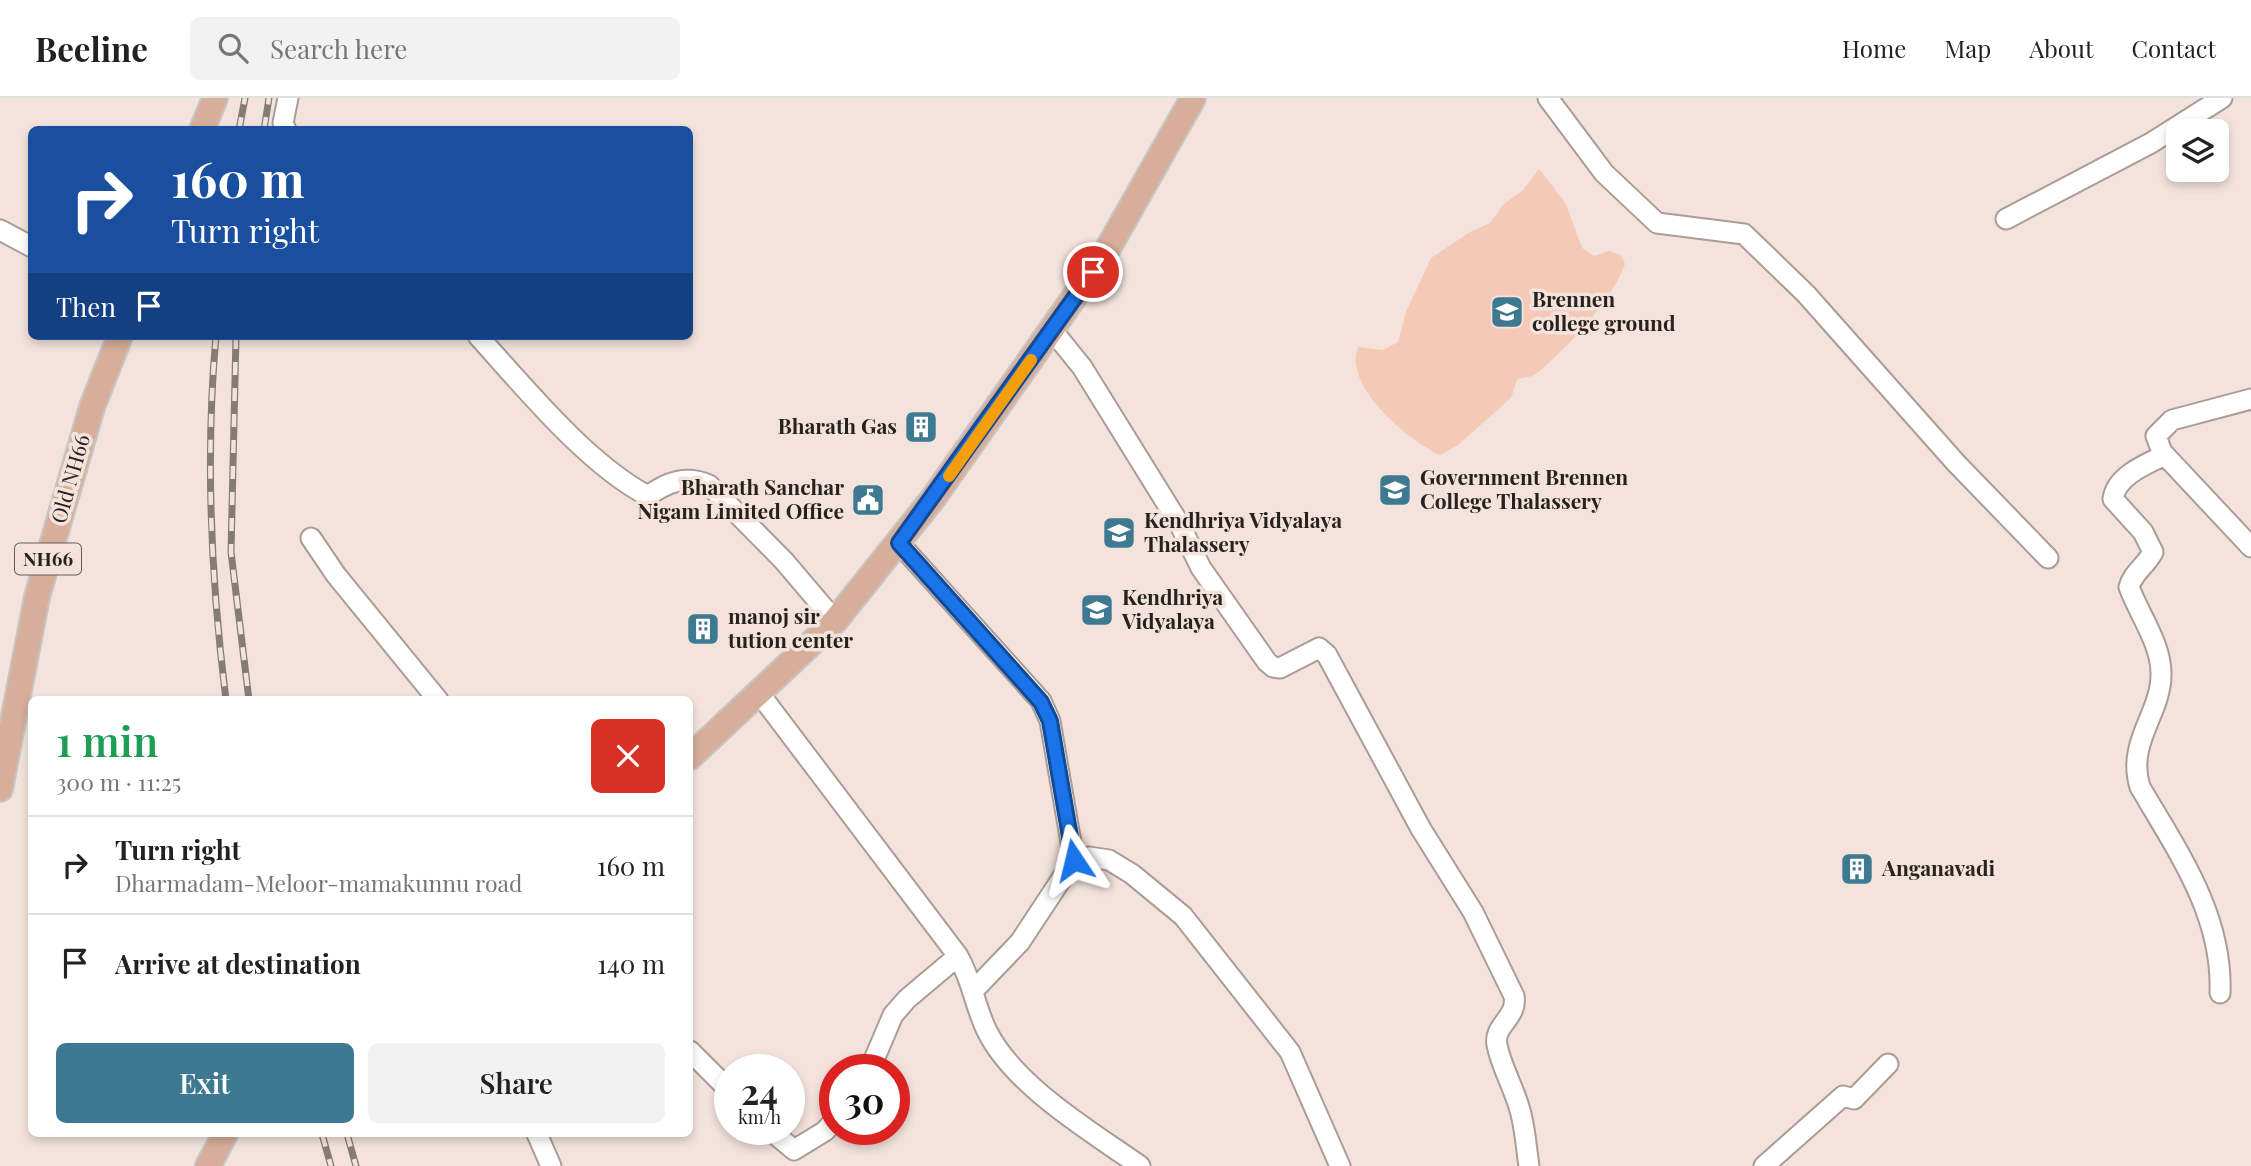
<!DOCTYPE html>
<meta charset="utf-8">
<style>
:root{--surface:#fff;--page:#f2f2f2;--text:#222;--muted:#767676;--line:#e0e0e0;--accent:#3d7991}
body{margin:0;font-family:"Playfair Display",serif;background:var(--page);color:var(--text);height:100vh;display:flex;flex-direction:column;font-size:26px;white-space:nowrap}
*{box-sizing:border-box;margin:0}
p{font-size:23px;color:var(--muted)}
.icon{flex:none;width:38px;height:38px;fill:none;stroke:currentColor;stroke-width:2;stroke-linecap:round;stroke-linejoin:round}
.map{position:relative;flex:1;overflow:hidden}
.sheet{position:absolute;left:28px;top:598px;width:665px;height:441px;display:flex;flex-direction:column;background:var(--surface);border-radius:10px;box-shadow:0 4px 10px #0003}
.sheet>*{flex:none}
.top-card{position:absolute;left:28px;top:28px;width:665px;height:214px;border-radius:10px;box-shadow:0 4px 10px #0003;background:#1a4fa0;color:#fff;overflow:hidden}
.controls{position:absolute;left:2166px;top:21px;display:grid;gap:14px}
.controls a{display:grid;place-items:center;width:63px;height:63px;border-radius:10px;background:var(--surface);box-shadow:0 4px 10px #0003;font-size:35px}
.speed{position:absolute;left:714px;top:956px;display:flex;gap:14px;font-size:35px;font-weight:700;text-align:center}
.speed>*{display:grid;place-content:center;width:91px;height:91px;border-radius:50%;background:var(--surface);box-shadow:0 4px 10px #0003;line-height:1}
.speed small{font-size:18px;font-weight:400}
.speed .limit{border:10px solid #d22;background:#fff;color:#111}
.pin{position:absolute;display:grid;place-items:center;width:60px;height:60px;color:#fff;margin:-30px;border:4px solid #fff;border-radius:50%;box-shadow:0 2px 7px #0007}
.me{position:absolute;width:77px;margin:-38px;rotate:350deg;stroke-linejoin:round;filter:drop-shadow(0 0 5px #0008)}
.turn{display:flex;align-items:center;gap:24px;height:147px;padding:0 28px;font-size:32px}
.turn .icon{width:91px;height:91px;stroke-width:2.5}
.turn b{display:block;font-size:49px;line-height:60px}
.then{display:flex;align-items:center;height:66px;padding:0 28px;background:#0003;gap:14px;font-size:26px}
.round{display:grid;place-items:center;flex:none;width:74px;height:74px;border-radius:10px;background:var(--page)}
.head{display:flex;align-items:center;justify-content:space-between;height:119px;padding:0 28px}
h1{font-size:42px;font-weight:600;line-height:52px;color:#1e9e55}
.cta{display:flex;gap:14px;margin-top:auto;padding:14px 28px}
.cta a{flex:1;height:80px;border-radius:10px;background:var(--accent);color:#fff;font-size:28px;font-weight:600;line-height:80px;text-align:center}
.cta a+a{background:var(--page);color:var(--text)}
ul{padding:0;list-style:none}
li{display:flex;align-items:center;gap:21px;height:98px;padding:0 28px;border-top:2px solid var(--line)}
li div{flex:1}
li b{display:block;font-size:26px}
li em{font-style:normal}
header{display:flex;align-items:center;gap:42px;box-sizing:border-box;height:98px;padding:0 35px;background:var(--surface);border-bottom:2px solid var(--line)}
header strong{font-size:33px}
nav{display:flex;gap:38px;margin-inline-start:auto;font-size:24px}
.search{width:490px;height:63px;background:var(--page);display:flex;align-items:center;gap:18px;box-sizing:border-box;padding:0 24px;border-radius:10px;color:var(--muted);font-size:26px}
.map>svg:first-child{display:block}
.green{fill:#f4cab6}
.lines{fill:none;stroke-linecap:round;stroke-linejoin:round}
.minor-casing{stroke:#ab9c95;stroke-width:23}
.major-casing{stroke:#c7c6c5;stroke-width:28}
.minor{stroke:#fff;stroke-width:19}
.major{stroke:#d7ae99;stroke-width:24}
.rail-casing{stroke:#867c77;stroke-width:7}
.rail{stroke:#f3e3dc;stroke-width:4.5;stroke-dasharray:13;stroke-linecap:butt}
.route-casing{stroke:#114b97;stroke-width:18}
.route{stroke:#1a73e8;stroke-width:12}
.slow{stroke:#f59e0b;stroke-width:12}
.labels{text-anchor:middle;stroke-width:7;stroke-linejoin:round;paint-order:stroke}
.shield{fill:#f3e3dc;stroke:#645c58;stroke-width:2}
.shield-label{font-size:19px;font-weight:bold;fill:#27221f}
.poi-label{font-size:21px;font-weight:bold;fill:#27221f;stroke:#f3e3dc;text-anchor:start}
.street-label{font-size:21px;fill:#27221f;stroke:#f3e3dc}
</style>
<header>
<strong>Beeline</strong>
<div class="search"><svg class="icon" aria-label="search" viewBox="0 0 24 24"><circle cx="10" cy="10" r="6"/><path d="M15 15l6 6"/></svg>Search here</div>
<nav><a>Home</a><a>Map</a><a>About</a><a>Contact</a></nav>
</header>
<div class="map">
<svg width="2251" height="1068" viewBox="0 0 2251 1068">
<rect width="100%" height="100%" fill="#f3e3dc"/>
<path class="green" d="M1539,71L1565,104L1582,150L1594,158L1609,153L1621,157L1625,166C1612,203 1567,250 1536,276C1531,280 1523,278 1517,282L1511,300L1458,347L1440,357C1408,342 1343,289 1358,249L1383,252L1398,244L1406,214L1431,160L1470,134L1490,125L1504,106L1523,92Z"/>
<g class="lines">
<defs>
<path id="minor" d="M1548,0L1604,75L1657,125L1744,136L1806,196L1956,365L2048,460
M286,32L283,25L288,0
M2006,121L2151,45L2222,0
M0,132L32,149
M1052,232L1082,269L1180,427L1201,470L1267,564L1273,569L1280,570L1319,550L1327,557L1421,731L1473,814L1514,898C1518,920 1493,927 1497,947C1501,968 1513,988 1519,1009C1525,1027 1526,1049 1529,1068
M478,238C525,290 587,366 648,398C667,384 686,377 709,387L784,463L835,523
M2251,301L2172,322L2156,338L2162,354L2251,449
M2165,357C2146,366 2116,378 2113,401L2143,434L2153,454C2146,468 2133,474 2129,489C2139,516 2161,546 2161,575C2162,615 2126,644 2140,689C2178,754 2223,817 2220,895
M311,440L336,477L438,602
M899,445L1041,603L1050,623L1074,762L1020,844L973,893
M759,595L958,858C972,882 975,909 987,933C1014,988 1092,1034 1140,1068
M1074,762L1089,759L1109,762L1132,776L1183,818L1290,954L1340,1068
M690,953L730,993
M870,971L893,917L907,901L958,858
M769,1031L794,1052L825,1033L835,1022
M537,1036L551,1068
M1764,1068L1843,998L1854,1001L1888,966"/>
<path id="major" d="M202,32L215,0
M690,659L835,523L934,399L1106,154L1193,0
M0,691L37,499L92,309L120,238
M208,1068L225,1036"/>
</defs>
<use href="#minor" class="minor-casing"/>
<use href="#major" class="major-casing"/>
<use href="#minor" class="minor"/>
<use href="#major" class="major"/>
<defs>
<path id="rail" d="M239,32L245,0
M264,32L269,0
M216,238C205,359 211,482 226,602
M236,238L231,454L249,602
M322,1036L331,1068
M347,1036L356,1068"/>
</defs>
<use href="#rail" class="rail-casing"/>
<use href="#rail" class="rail"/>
</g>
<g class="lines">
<defs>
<path id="route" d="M1074,762L1050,623L1041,604L899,445L1093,174"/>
</defs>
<use href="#route" class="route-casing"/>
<use href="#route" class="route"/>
<path class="slow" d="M949,378L1031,262"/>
</g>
<defs>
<symbol id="university-square" viewBox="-11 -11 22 22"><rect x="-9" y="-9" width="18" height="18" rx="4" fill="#3d7991" stroke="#f3e3dc"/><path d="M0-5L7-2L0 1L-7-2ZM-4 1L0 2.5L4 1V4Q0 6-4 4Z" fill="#fff"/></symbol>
<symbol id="building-square" viewBox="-11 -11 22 22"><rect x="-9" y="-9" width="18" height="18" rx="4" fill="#3d7991" stroke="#f3e3dc"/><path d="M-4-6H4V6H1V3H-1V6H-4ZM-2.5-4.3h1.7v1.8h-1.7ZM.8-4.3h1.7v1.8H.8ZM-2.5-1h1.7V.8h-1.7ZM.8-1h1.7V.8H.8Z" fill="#fff"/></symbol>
<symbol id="civic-square" viewBox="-11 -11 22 22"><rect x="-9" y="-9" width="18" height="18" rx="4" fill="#3d7991" stroke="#f3e3dc"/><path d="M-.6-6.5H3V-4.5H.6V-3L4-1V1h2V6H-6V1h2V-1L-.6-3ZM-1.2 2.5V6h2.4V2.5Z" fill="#fff"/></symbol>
<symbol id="school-square" viewBox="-11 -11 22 22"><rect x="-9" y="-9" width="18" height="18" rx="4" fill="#3d7991" stroke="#f3e3dc"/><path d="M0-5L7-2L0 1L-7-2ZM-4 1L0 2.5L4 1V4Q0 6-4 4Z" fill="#fff"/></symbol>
</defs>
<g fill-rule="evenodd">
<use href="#university-square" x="1488" y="195" width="38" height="38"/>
<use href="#building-square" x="902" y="310" width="38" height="38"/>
<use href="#university-square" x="1376" y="373" width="38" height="38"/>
<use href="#civic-square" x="849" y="383" width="38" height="38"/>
<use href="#school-square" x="1100" y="416" width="38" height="38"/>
<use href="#school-square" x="1078" y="493" width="38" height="38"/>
<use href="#building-square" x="684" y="512" width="38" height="38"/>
<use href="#building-square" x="1838" y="752" width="38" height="38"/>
</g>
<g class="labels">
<rect class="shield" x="15" y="445.5" width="66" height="31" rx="5"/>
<g class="shield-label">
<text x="48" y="468">NH66</text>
</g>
<g class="poi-label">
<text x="1532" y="209">Brennen<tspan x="1532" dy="24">college ground</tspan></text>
<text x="897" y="336" text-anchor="end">Bharath Gas</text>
<text x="1420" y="387">Government Brennen<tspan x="1420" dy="24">College Thalassery</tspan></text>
<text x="844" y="397" text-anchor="end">Bharath Sanchar<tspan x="844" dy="24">Nigam Limited Office</tspan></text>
<text x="1144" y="430">Kendhriya Vidyalaya<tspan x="1144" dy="24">Thalassery</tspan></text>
<text x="1122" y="507">Kendhriya<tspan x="1122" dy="24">Vidyalaya</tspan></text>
<text x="728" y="526">manoj sir<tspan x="728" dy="24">tution center</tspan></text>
<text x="1882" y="778">Anganavadi</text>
</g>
<g class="street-label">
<text transform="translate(71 381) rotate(-74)" y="7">Old NH66</text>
</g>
</g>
</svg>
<div class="controls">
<a><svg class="icon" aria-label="layers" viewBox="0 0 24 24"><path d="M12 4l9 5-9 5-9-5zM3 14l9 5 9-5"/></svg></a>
</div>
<div class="speed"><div>24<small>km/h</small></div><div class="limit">30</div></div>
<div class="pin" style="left:1093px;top:174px;background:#d93025"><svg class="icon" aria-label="arrive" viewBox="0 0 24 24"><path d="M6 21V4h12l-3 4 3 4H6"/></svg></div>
<svg class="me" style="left:1074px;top:762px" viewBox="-20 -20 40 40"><path d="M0-17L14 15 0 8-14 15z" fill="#1a73e8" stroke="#fff" stroke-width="4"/></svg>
<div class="top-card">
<div class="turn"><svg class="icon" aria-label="right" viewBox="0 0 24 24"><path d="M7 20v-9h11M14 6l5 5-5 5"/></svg><div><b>160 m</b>Turn right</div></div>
<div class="then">Then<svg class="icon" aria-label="arrive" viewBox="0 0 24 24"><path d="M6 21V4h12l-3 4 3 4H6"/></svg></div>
</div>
<section class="sheet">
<div class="head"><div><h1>1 min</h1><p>300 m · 11:25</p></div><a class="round" style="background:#d93025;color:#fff"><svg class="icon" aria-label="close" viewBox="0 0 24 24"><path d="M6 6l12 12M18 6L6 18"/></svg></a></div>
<ul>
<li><svg class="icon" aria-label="right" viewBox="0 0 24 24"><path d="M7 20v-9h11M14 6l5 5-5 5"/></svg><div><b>Turn right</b><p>Dharmadam-Meloor-mamakunnu road</p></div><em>160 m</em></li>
<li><svg class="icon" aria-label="arrive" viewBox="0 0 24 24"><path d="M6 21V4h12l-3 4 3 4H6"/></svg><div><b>Arrive at destination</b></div><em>140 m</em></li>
</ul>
<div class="cta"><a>Exit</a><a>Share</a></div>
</section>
</div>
